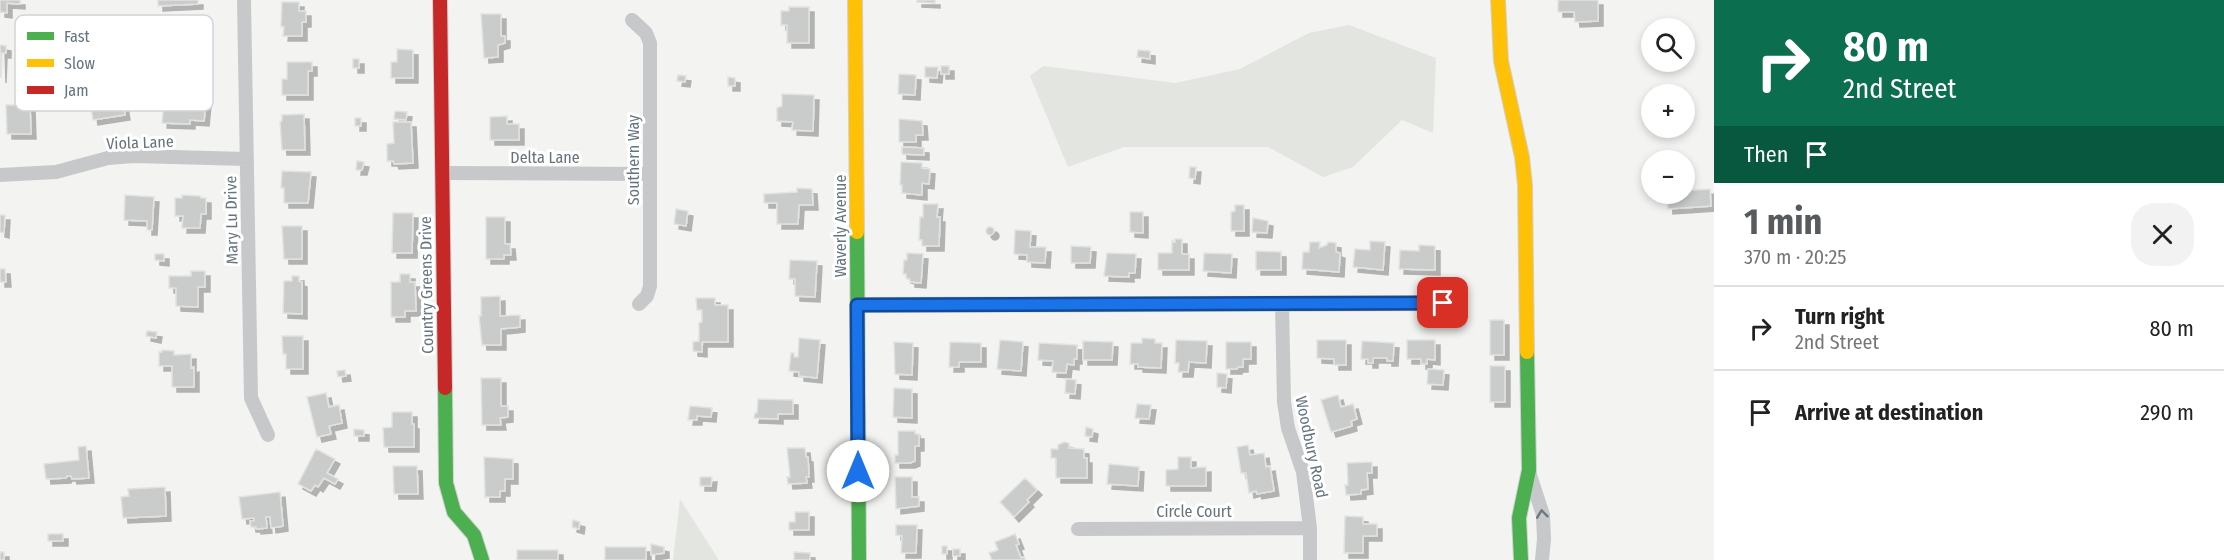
<!DOCTYPE html>
<meta charset="utf-8">
<style>
:root{--surface:#fff;--page:#f2f2f2;--text:#222;--muted:#767676;--line:#e0e0e0;--accent:#575b5e}
body{margin:0;font-family:"Fira Sans Condensed",sans-serif;background:var(--page);color:var(--text);height:100vh;display:flex;flex-direction:column;font-size:22px;white-space:nowrap}
*{box-sizing:border-box;margin:0}
p{font-size:20px;color:var(--muted)}
.icon{flex:none;width:33px;height:33px;fill:none;stroke:currentColor;stroke-width:2;stroke-linecap:round;stroke-linejoin:round}
.map{position:relative;flex:1;overflow:hidden}
.drawer{display:flex;flex-direction:column;background:var(--surface);width:510px}
.drawer>*{flex:none}
.guide{background:#0b6e4f;color:#fff;overflow:hidden}
.tools{position:absolute;left:1641px;top:18px;display:grid;gap:12px}
.tools a{display:grid;place-items:center;width:54px;height:54px;border-radius:50%;background:var(--surface);box-shadow:0 3px 9px #0003;font-size:30px}
.pin{position:absolute;display:grid;place-items:center;width:51px;height:51px;color:#fff;margin:-26px;border-radius:12px;box-shadow:0 3px 9px #0006}
.me{position:absolute;width:66px;margin:-33px;rotate:0deg;stroke-linejoin:round;filter:drop-shadow(0 0 4px #0008)}
.turn{display:flex;align-items:center;gap:21px;height:126px;padding:0 30px;font-size:27px}
.turn .icon{width:78px;height:78px;stroke-width:2.5}
.turn b{display:block;font-size:42px;line-height:51px}
.then{display:flex;align-items:center;height:57px;padding:0 30px;background:#0003;gap:12px;font-size:22px}
.round{display:grid;place-items:center;flex:none;width:63px;height:63px;border-radius:24px;background:var(--page)}
.headline{display:flex;align-items:center;justify-content:space-between;height:102px;padding:0 30px}
h1{font-size:36px;font-weight:700;line-height:45px;color:var(--accent)}
ul{padding:0;list-style:none}
li{display:flex;align-items:center;gap:18px;height:84px;padding:0 30px;border-top:2px solid var(--line)}
li div{flex:1}
li b{display:block;font-size:22px}
li em{font-style:normal}
main{display:flex;flex:1;min-height:0}
.map>svg:first-child{display:block}
.green{fill:#e2e5e0}
.building{fill:#cacbcb;stroke:#e2e2e1;stroke-width:1.5;filter:url(#shadow)}
.lines{fill:none;stroke-linecap:round;stroke-linejoin:round}
.fast-casing{stroke:#d0d0d0;stroke-width:16}
.slow-casing{stroke:#d0d0d0;stroke-width:16}
.jam-casing{stroke:#d0d0d0;stroke-width:16}
.street{stroke:#c7c8c9;stroke-width:14}
.fast{stroke:#4caf50;stroke-width:14}
.slow{stroke:#ffc107;stroke-width:14}
.jam{stroke:#c62828;stroke-width:14}
.oneway{stroke:#6a7883}
.route-casing{stroke:#114b97;stroke-width:15}
.route{stroke:#1a73e8;stroke-width:10}
.labels{text-anchor:middle;stroke-width:6;stroke-linejoin:round;paint-order:stroke}
.street-label{font-size:16px;fill:#65747f;stroke:#fff}
.key{fill:#fff;stroke:#d1d5d9;stroke-width:1.5}
.key-label{font-size:16px;fill:#65747f}
</style>
<main>
<div class="map">
<svg width="1714" height="560" viewBox="0 0 1714 560">
<defs>
<filter id="shadow"><feDropShadow dx="5" dy="5" stdDeviation="0" flood-color="#0004"/></filter>
</defs>
<rect width="100%" height="100%" fill="#f3f3f1"/>
<path class="green" d="M1349,25L1436,58L1433,133L1402,120L1353,167L1323,177L1268,147H1124L1068,167L1030,76L1043,66L1175,83L1240,69L1309,33Z
M680,499L717,557L718,560H673Z"/>
<path class="building" d="M0,0H20V4L7,3V13L0,12Z
M158,0H198V4L158,6Z
M917,0H935V3L917,2Z
M1558,0H1598V21L1575,22L1574,12H1558Z
M282,2H299V11H306V22H302V36H283L284,27L281,26Z
M789,7H809V43H787V25H781V11H789Z
M481,14H501V36H505V43L498,45V57L484,58Z
M0,45L6,46V53H2L1,78Z
M397,49L413,50V78H391V62H397Z
M1138,50L1150,51V59L1137,57Z
M353,59H359V68H353Z
M287,62H312V71H308V95H282V79H287Z
M941,66H949V74H941Z
M925,67H938L937,78L925,77Z
M899,74L916,75L915,95L898,94Z
M678,75L686,76L685,82L677,81Z
M728,77L735,78V86H728Z
M782,94L814,95L813,131L792,130L793,122L777,121V108L782,106Z
M178,95L206,101L204,121L190,120V124L162,123L164,102L177,101Z
M122,97L125,115L93,120L90,101Z
M6,105H30L31,134H7Z
M395,111L407,112L406,120L394,119Z
M304,114L305,150H282L280,122L282,121V115Z
M507,116V124H519V140H490V117Z
M355,118H361V126H355Z
M899,119L922,121L923,135H916V142H899Z
M393,122H411L413,163L394,164L393,161H387V144L394,143Z
M902,147L924,148V155L902,154Z
M357,161L364,162L362,170H356Z
M901,162L922,163V168L930,169L929,184L922,183V195L902,193V185H900Z
M1190,167H1196L1195,179L1189,178Z
M282,171L311,172L308,203H284V188H281Z
M797,188L812,189L813,205H799L798,224H777V203H764V194L797,192Z
M1710,189L1711,206L1668,209L1667,194H1684V191Z
M125,195L154,197L152,230H147V221L124,220Z
M182,195L200,196L201,198H206V214H201L200,228H182L183,216H175V198H182Z
M923,204H938L937,217H940L939,246H922V240H919L920,217H923Z
M1235,205H1244V231H1231V212L1235,211Z
M676,209L688,211L686,226L674,224Z
M1130,212H1143V233L1130,232Z
M393,213H413L412,253H392Z
M0,215H5L4,233L0,232Z
M486,217H505V244H510L511,255H504V259H486Z
M1253,218L1268,221L1267,233L1252,232Z
M282,226H302V259H284Z
M986 231a4 4 0 1 1 8 0a4 4 0 1 1-8 0Z
M1015,230L1031,231L1030,247H1046L1045,263L1027,262V255L1014,254Z
M1175,239H1182V254H1189V270H1158V253H1172V241L1175,242Z
M1370,241L1385,242L1383,270L1353,267L1355,249L1370,250Z
M1310,242H1320L1319,248L1327,245L1328,242L1336,243V252L1340,253L1339,272L1302,269L1303,252H1309Z
M1419,245L1435,246V270L1399,269L1400,250L1419,251Z
M1071,246L1091,247L1090,263H1071Z
M1256,251L1281,252V270H1256Z
M907,253L923,254L921,283L910,282V279L906,278V274H903L904,260H907Z
M1107,253L1136,254L1135,273H1129V277L1104,276Z
M1204,253L1232,254L1231,273L1203,271Z
M155,254H164V261L155,260Z
M790,260L817,261L815,297L795,296V279H789Z
M0,269H5L6,282H0Z
M191,271H205V287H198V307L176,306V288H169V276H191Z
M400,274H410V282H415L416,311H405V317H391V282H400Z
M292,276H299V281L302,282V314L283,313L284,281H292Z
M500,296V316L520,315V327L501,329V345H482L479,316H481V297Z
M696,298H715V305H728V342H702V352L693,351V342L699,341V323L702,322V310H697Z
M1490,320H1504V355H1490Z
M147,331L157,332L156,338L146,336Z
M282,336H303V369H286V354H283Z
M799,338L820,340L817,378L799,376V372L789,371L791,353H794V357H798Z
M1142,338L1155,339V343H1162L1161,368L1138,367V364H1130L1131,343H1142Z
M1000,340L1023,342L1021,371L997,369Z
M1176,340L1207,341L1206,363L1189,362L1188,372H1178L1179,363H1175Z
M1317,340H1346V365H1334V359L1317,358Z
M1407,340H1435V360L1427,359V364H1421V359H1407Z
M1083,341L1113,342L1112,360H1083Z
M1362,341L1394,343L1393,361H1387V358H1373V363H1368V359H1361Z
M894,342L913,343L912,375L895,374Z
M950,342L981,343V362H959V367H949Z
M1226,342H1251V359H1243V367H1238L1237,369H1226Z
M1039,343L1077,345V359H1074V365L1067,364L1066,373L1052,372L1053,361L1038,360Z
M162,350L174,351V355L191,354V368L194,367V387H172V366H159V352H162Z
M1490,366H1505V402H1490Z
M1428,369L1444,370L1443,385L1427,384Z
M345,370L346,376L338,377L337,371Z
M1217,373L1227,374L1226,388L1217,387Z
M481,378H501V406H508V417L500,418L501,425H482Z
M1066,379L1076,380L1075,394L1065,393Z
M894,388L912,389V418L893,417Z
M326,393L329,407L339,405L342,423L329,426L331,434L317,437L307,397Z
M1338,395L1341,407L1353,404L1357,419L1351,421L1352,426L1331,432L1321,400Z
M758,399L793,400V414H778V419L754,418L755,413H757Z
M1137,404L1151,405L1149,419L1135,418Z
M690,406L712,408L711,417L697,416V420H688Z
M392,412H412V424H414V447H384L383,428L392,427Z
M1086,427L1093,429L1092,437L1085,436Z
M354,429L364,430V436H354Z
M898,431H915V434H919V446H915V461L910,463H895V455H898Z
M1064,442L1069,443V448L1084,449V458H1087V478H1056V458H1051V449H1058V445Z
M1248,445L1250,455L1264,453L1266,467L1270,466L1274,491L1257,494L1256,491L1249,493L1246,473H1241L1237,447Z
M86,446L89,478L72,479L71,476H67L66,478L46,479L44,464L79,460L78,447Z
M787,448H805L806,457H808L809,477H806L807,483L788,484L787,477H790Z
M316,449L335,459L327,473L338,479L335,484L324,478L318,487L315,485L311,491L298,484Z
M484,457L513,459V479H505V491H500V497H485Z
M1178,457H1191V468L1206,467V486H1166V470L1178,469Z
M1372,462V473H1367L1368,489L1361,490V494L1346,495L1345,485H1348L1347,463Z
M1109,464L1139,467L1138,486L1107,484Z
M393,466H417L418,494H394Z
M700,477H712L711,486H700Z
M895,477H912V497H919V506L896,509Z
M1025,478L1037,490L1027,500L1029,502L1014,517L1000,502Z
M165,487L166,516L123,518L121,497L129,496L128,489Z
M280,492L283,526L271,528L270,517H266L267,528L256,529V527H251L250,521H254V518L242,519L239,497Z
M795,512H809V530H789V522H795Z
M1345,516L1363,517V524H1377V536H1363V553H1344Z
M573,520L580,522L579,529L572,527Z
M896,525H917L916,553H901L902,536L896,535Z
M48,534H63V541H48Z
M1015,534L1019,544L1016,545L1021,558L1024,557L1025,560H992L989,553L998,550L995,542Z
M651,544L664,547V553L651,555Z
M942,546H947V554H942Z
M605,547H646V560H605Z
M953,549H960V556H953Z
M517,550H558V560H517Z
M0,552H4V560H0Z
M794,552L810,553V560H794Z"/>
<g class="lines">
<defs>
<path id="fast" d="M857,232L859,560
M857,305L1185,304
M445,388L446,483L454,512L474,535L482,560
M1521,560L1519,518L1529,470L1527,352"/>
<path id="slow" d="M855,0L857,232
M1498,0L1501,61L1522,157L1525,185L1527,352"/>
<path id="jam" d="M440,0L445,388
M1185,304L1443,303"/>
</defs>
<use href="#fast" class="fast-casing"/>
<use href="#slow" class="slow-casing"/>
<use href="#jam" class="jam-casing"/>
<path class="street" d="M244,0L251,398L268,435
M632,20L646,33L650,43V286L647,296L639,304
M442,173L649,174
M0,175L56,172L108,158L134,156L247,159
M1282,304L1284,402L1288,428L1303,472L1310,528V560
M1529,472L1543,515L1544,539L1542,560
M1078,529L1310,528"/>
<use href="#fast" class="fast"/>
<use href="#slow" class="slow"/>
<use href="#jam" class="jam"/>
</g>
<defs><path id="oneway-chevron" d="M-2-3.5L2.5 0L-2 3.5" fill="none" stroke-width="1.6" stroke-linecap="round" stroke-linejoin="round" transform="scale(1.5)"/></defs>
<use class="oneway" href="#oneway-chevron" transform="translate(1542 514) rotate(-97)"/>
<g class="lines">
<defs>
<path id="route" d="M858,471L857,305L1443,303"/>
</defs>
<use href="#route" class="route-casing"/>
<use href="#route" class="route"/>
</g>
<g class="labels">
<g class="street-label">
<text transform="translate(140 142) rotate(-2)" y="6">Viola Lane</text>
<text x="545" y="163">Delta Lane</text>
<text transform="translate(633 160) rotate(-90)" y="6">Southern Way</text>
<text transform="translate(231 220) rotate(-91)" y="6">Mary Lu Drive</text>
<text transform="translate(840 226) rotate(-90)" y="6">Waverly Avenue</text>
<text transform="translate(426 285) rotate(-91)" y="6">Country Greens Drive</text>
<text transform="translate(1312 447) rotate(78)" y="6">Woodbury Road</text>
<text x="1194" y="517">Circle Court</text>
</g>
</g>
<rect x="15" y="15" width="198" height="96" rx="9" class="key"/>
<rect x="27" y="32" width="27" height="8" fill="#4caf50"/>
<rect x="27" y="59" width="27" height="8" fill="#ffc107"/>
<rect x="27" y="86" width="27" height="8" fill="#c62828"/>
<g class="key-label">
<text x="64" y="42">Fast</text>
<text x="64" y="69">Slow</text>
<text x="64" y="96">Jam</text>
</g>
</svg>
<div class="tools">
<a><svg class="icon" aria-label="search" viewBox="0 0 24 24"><circle cx="10" cy="10" r="6"/><path d="M15 15l6 6"/></svg></a>
<a>+</a>
<a>−</a>
</div>
<div class="pin" style="left:1443px;top:303px;background:#d93025"><svg class="icon" aria-label="arrive" viewBox="0 0 24 24"><path d="M6 21V4h12l-3 4 3 4H6"/></svg></div>
<svg class="me" style="left:858px;top:471px" viewBox="-20 -20 40 40"><circle r="19" fill="#fff"/><path d="M0-13L10 11 0 6-10 11z" fill="#1a73e8"/></svg>
</div>
<section class="drawer">
<div class="guide">
<div class="turn"><svg class="icon" aria-label="right" viewBox="0 0 24 24"><path d="M7 20v-9h11M14 6l5 5-5 5"/></svg><div><b>80 m</b>2nd Street</div></div>
<div class="then">Then<svg class="icon" aria-label="arrive" viewBox="0 0 24 24"><path d="M6 21V4h12l-3 4 3 4H6"/></svg></div>
</div>
<div class="headline"><div><h1>1 min</h1><p>370 m · 20:25</p></div><a class="round"><svg class="icon" aria-label="close" viewBox="0 0 24 24"><path d="M6 6l12 12M18 6L6 18"/></svg></a></div>
<ul>
<li><svg class="icon" aria-label="right" viewBox="0 0 24 24"><path d="M7 20v-9h11M14 6l5 5-5 5"/></svg><div><b>Turn right</b><p>2nd Street</p></div><em>80 m</em></li>
<li><svg class="icon" aria-label="arrive" viewBox="0 0 24 24"><path d="M6 21V4h12l-3 4 3 4H6"/></svg><div><b>Arrive at destination</b></div><em>290 m</em></li>
</ul>
</section>
</main>
